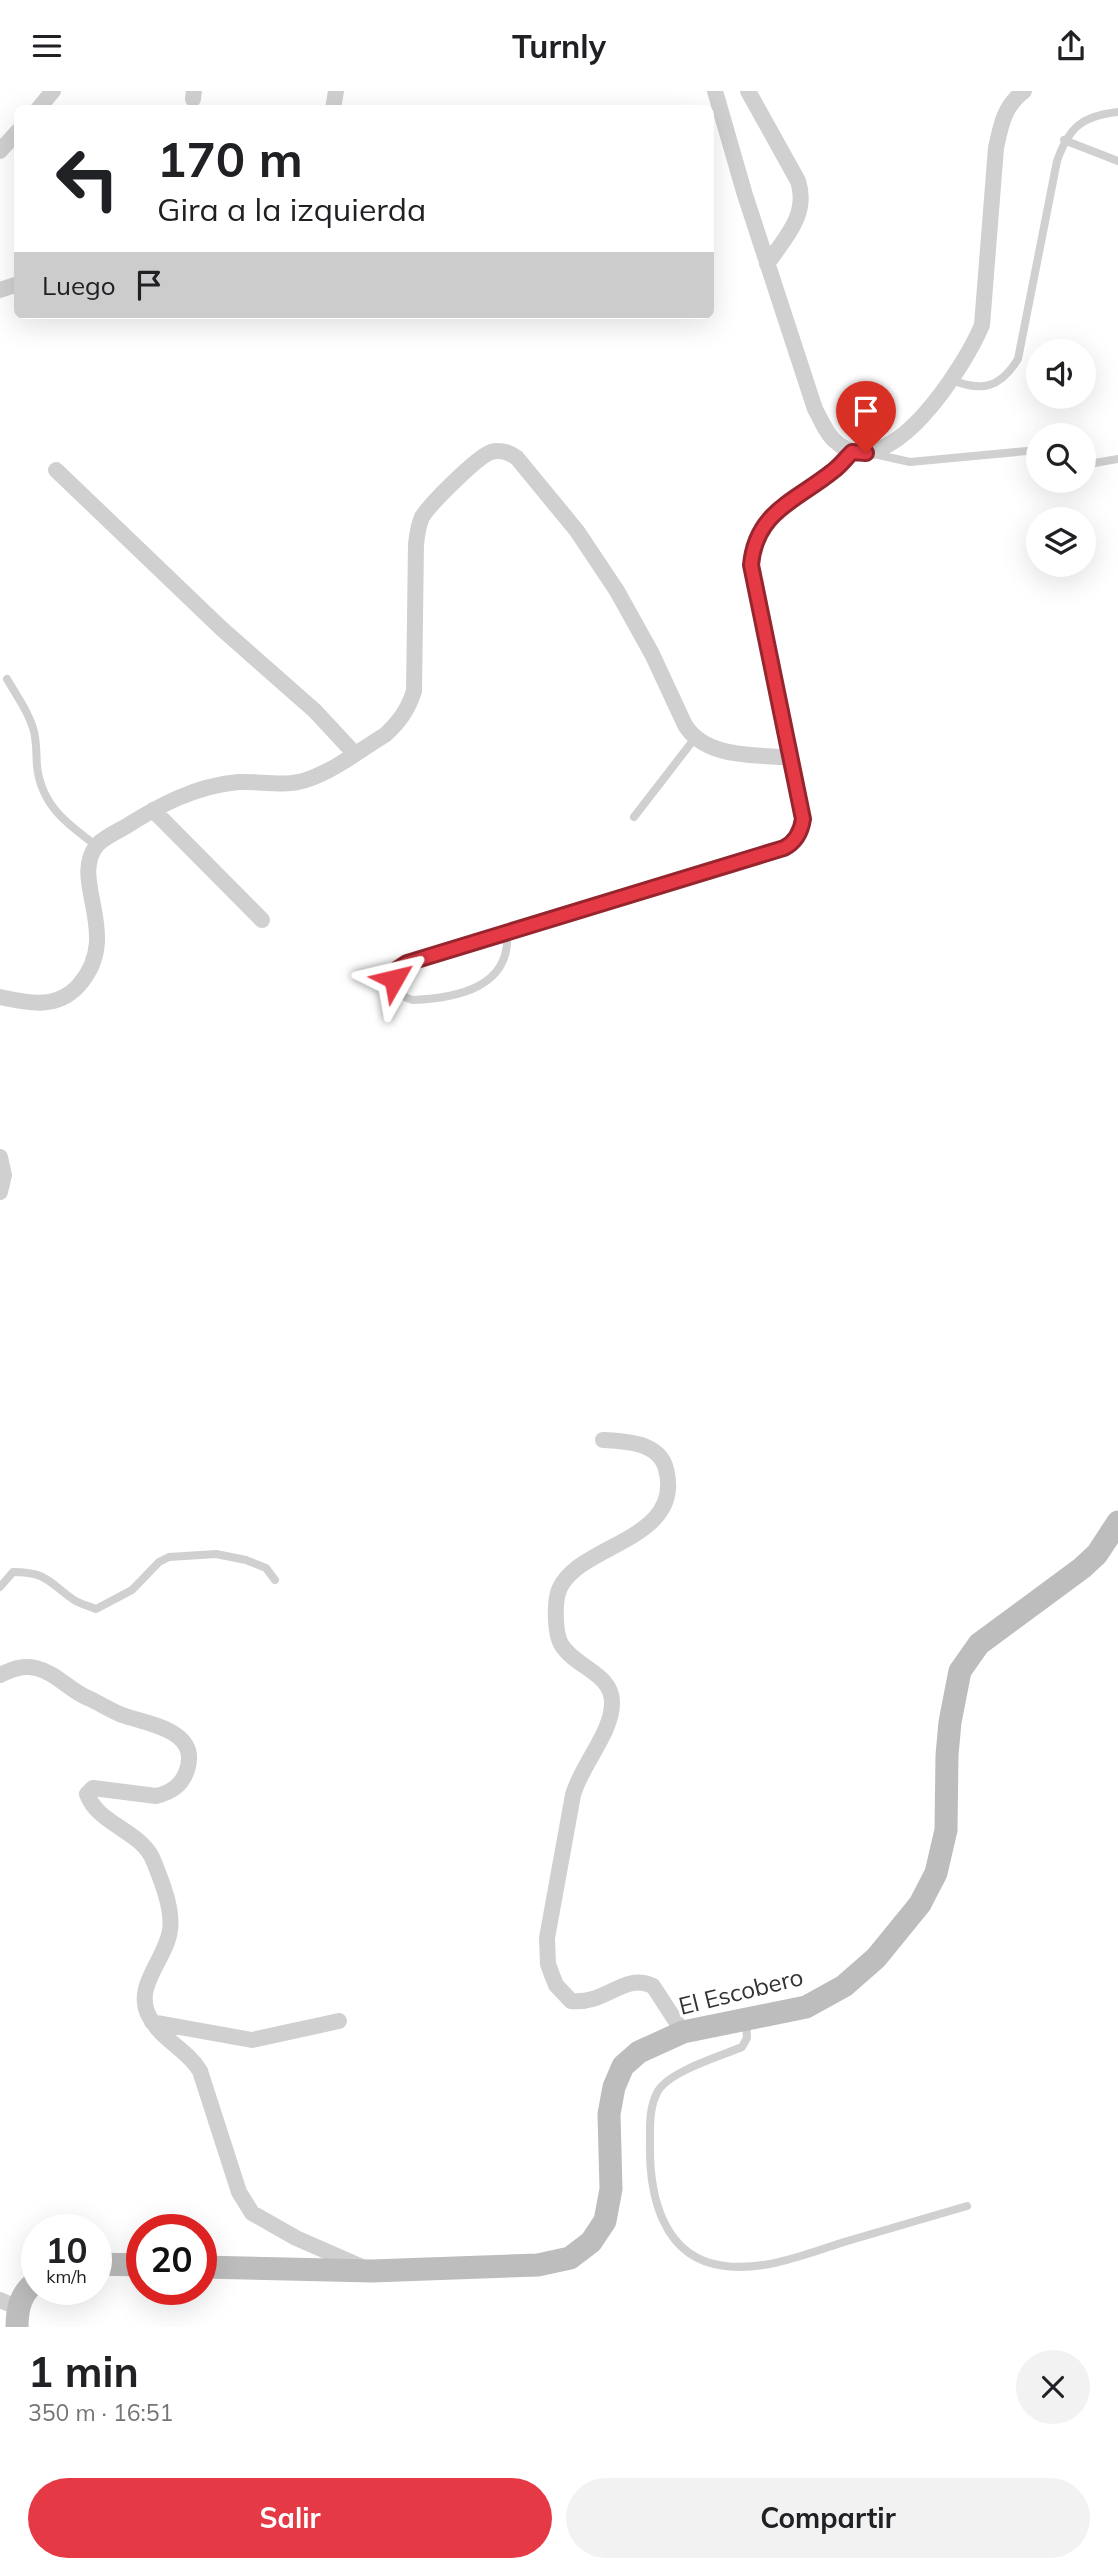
<!DOCTYPE html>
<html lang="es">
<meta charset="utf-8">
<style>
:root{--surface:#fff;--page:#f2f2f2;--text:#202124;--muted:#757577;--accent:#e63946}
body{margin:0;font-family:Mulish,sans-serif;background:var(--page);color:var(--text);height:100vh;display:flex;flex-direction:column;font-size:26px;white-space:nowrap}
*{box-sizing:border-box;margin:0}
p{font-size:23px;color:var(--muted)}
.icon{flex:none;width:38px;height:38px;fill:none;stroke:currentColor;stroke-width:2;stroke-linecap:round;stroke-linejoin:round}
.map{position:relative;height:2236px;overflow:hidden}
.side{display:flex;flex-direction:column;background:var(--surface);flex:1}
.side>*{flex:none}
.hud{position:absolute;left:14px;top:14px;width:700px;height:214px;border-radius:10px;box-shadow:0 7px 28px #0002;background:#fff;color:var(--text);overflow:hidden}
.controls{position:absolute;left:1026px;top:248px;display:grid;gap:14px}
.controls a{display:grid;place-items:center;width:70px;height:70px;border-radius:50%;background:var(--surface);box-shadow:0 7px 28px #0002;font-size:35px}
.speed{position:absolute;left:21px;top:2123px;display:flex;gap:14px;font-size:35px;font-weight:700;text-align:center}
.speed>*{display:grid;place-content:center;width:91px;height:91px;border-radius:50%;background:var(--surface);box-shadow:0 7px 28px #0002;line-height:1}
.speed small{font-size:18px;font-weight:400}
.speed .limit{border:10px solid #d22;background:#fff;color:#111}
.pin{position:absolute;display:grid;place-items:center;width:60px;height:60px;color:#fff;margin:-72px -30px;border-radius:50% 50% 50% 0;rotate:-45deg;box-shadow:0 0 7px #0007}
.pin .icon{rotate:45deg}
.me{position:absolute;width:77px;margin:-38px;rotate:53deg;stroke-linejoin:round;filter:drop-shadow(0 0 5px #0008)}
.turn{display:flex;align-items:center;gap:24px;height:147px;padding:0 28px;font-size:32px}
.turn .icon{width:91px;height:91px;stroke-width:2.5}
.turn b{display:block;font-size:49px;line-height:60px}
.then{display:flex;align-items:center;height:66px;padding:0 28px;background:#0003;gap:14px;font-size:26px}
.round{display:grid;place-items:center;flex:none;width:74px;height:74px;border-radius:37px;background:var(--page)}
.overview{display:flex;align-items:center;justify-content:space-between;height:119px;padding:0 28px}
h1{font-size:42px;font-weight:700;line-height:52px}
.action{display:flex;gap:14px;margin-top:auto;padding:14px 28px}
.action a{flex:1;height:80px;border-radius:42px;background:var(--accent);color:#fff;font-size:28px;font-weight:700;line-height:80px;text-align:center}
.action a+a{background:var(--page);color:var(--text)}
header{display:flex;justify-content:space-between;align-items:center;height:91px;padding:0 28px;background:var(--surface);font-size:32px;font-weight:700}
.map>svg:first-child{display:block}
.lines{fill:none;stroke-linecap:round;stroke-linejoin:round}
.lane{stroke:#d0d0d0;stroke-width:8}
.street{stroke:#d0d0d0;stroke-width:16}
.secondary{stroke:#bdbdbd;stroke-width:23}
.route-casing{stroke:#96252e;stroke-width:18}
.route{stroke:#e63946;stroke-width:12}
.labels{text-anchor:middle;stroke-width:7;stroke-linejoin:round;paint-order:stroke}
.street-label{font-size:24px;fill:#333;stroke:#fff}
</style>
<header><svg class="icon" aria-label="menu" viewBox="0 0 24 24"><path d="M4 6h16M4 12h16M4 18h16"/></svg>Turnly<svg class="icon" aria-label="share" viewBox="0 0 24 24"><path d="M12 15V3M7 8l5-5 5 5M5 13v7h14v-7"/></svg></header>
<div class="map">
<svg width="1118" height="2236" viewBox="0 0 1118 2236">
<rect width="100%" height="100%" fill="#fff"/>
<g class="lines">
<path class="lane" d="M1064,49L1118,70
M952,289C982,301 1000,297 1018,268L1057,70C1069,36 1082,25 1118,21
M874,363L910,371L1038,359
M1083,374L1118,368
M7,588C16,604 28,619 33,637C37,649 36,662 37,675C41,714 67,733 97,755
M634,726L695,647
M507,842C511,897 456,907 413,909C400,906 393,896 396,883L407,872L790,754C813,732 796,694 790,667
M0,1496L13,1481C48,1481 49,1492 74,1509C80,1513 89,1515 96,1518L132,1499L159,1471L169,1466L216,1463L246,1469L266,1477L275,1489
M746,1929L747,1947L742,1956C721,1965 670,1980 658,2000C649,2016 650,2034 650,2052C649,2103 662,2168 725,2175C765,2180 807,2163 844,2151C885,2139 926,2127 967,2115"/>
<path class="street" d="M715,0L745,104L815,318C821,328 826,343 835,350C888,400 966,273 982,234L996,57C1001,34 1004,15 1024,0
M748,0L798,90C809,123 785,147 767,173
M193,8L194,0
M38,18L53,0
M333,18L336,0
M0,60L18,40
M0,199L18,193
M56,379L222,538L315,620L354,662
M153,719L262,829
M0,906C28,912 57,919 79,894C124,843 67,788 98,753C105,746 116,741 125,736C160,714 195,695 238,691C260,690 285,696 306,689C334,680 360,659 385,644C399,631 408,619 414,600L416,453C417,444 418,435 422,426C430,413 477,366 491,361C501,358 509,361 517,367L577,440L617,500L652,563L685,634C706,668 755,663 790,667L751,474C756,419 796,410 833,380C840,375 846,367 852,361
M0,1066L4,1084L0,1101
M603,1349C625,1350 659,1351 666,1378C686,1454 566,1453 557,1506C555,1518 555,1542 561,1553C574,1576 612,1582 612,1611C613,1641 581,1674 573,1704L547,1847L548,1873L552,1884L556,1894L571,1910C606,1914 624,1881 653,1895L683,1941
M0,1584C12,1578 23,1574 36,1577C57,1582 70,1600 88,1607C99,1612 110,1619 122,1624C148,1633 200,1639 187,1679C182,1694 172,1701 156,1705L93,1697L87,1703C98,1734 143,1740 154,1771C162,1791 173,1818 170,1839C166,1869 133,1895 149,1925C161,1949 187,1958 200,1980L239,2101L252,2122L296,2147L360,2175
M152,1931L252,1949L339,1930
M0,2209L19,2217"/>
<path class="secondary" d="M96,2173L142,2174
M201,2176L372,2180L538,2174L570,2167L591,2151L605,2130L611,2098L609,2023L614,1996L623,1975L639,1961L683,1941L806,1916L844,1895L876,1867L920,1813L936,1782L946,1739L947,1664L950,1631L960,1580L979,1553L1082,1477L1097,1463L1118,1431
M17,2236C17,2217 21,2201 37,2190"/>
</g>
<g class="lines">
<defs>
<path id="route" d="M394,888L398,878L407,872L784,757C796,751 801,741 803,728L751,474C756,420 796,410 833,380C840,375 846,367 852,361L866,362"/>
</defs>
<use href="#route" class="route-casing"/>
<use href="#route" class="route"/>
</g>
<g class="labels">
<g class="street-label">
<text transform="translate(741 1901) rotate(-14)" y="8">El Escobero</text>
</g>
</g>
</svg>
<div class="controls">
<a><svg class="icon" aria-label="sound" viewBox="0 0 24 24"><path d="M4 9h4l5-4v14l-5-4H4zM17 9q2 3 0 6"/></svg></a>
<a><svg class="icon" aria-label="search" viewBox="0 0 24 24"><circle cx="10" cy="10" r="6"/><path d="M15 15l6 6"/></svg></a>
<a><svg class="icon" aria-label="layers" viewBox="0 0 24 24"><path d="M12 4l9 5-9 5-9-5zM3 14l9 5 9-5"/></svg></a>
</div>
<div class="speed"><div>10<small>km/h</small></div><div class="limit">20</div></div>
<div class="pin" style="left:866px;top:362px;background:#d93025"><svg class="icon" aria-label="arrive" viewBox="0 0 24 24"><path d="M6 21V4h12l-3 4 3 4H6"/></svg></div>
<svg class="me" style="left:394px;top:888px" viewBox="-20 -20 40 40"><path d="M0-17L14 15 0 8-14 15z" fill="#e63946" stroke="#fff" stroke-width="4"/></svg>
<div class="hud">
<div class="turn"><svg class="icon" aria-label="left" viewBox="0 0 24 24"><path d="M17 20v-9H6M10 6l-5 5 5 5"/></svg><div><b>170 m</b>Gira a la izquierda</div></div>
<div class="then">Luego<svg class="icon" aria-label="arrive" viewBox="0 0 24 24"><path d="M6 21V4h12l-3 4 3 4H6"/></svg></div>
</div>
</div>
<section class="side">
<div class="overview"><div><h1>1 min</h1><p>350 m · 16:51</p></div><a class="round"><svg class="icon" aria-label="close" viewBox="0 0 24 24"><path d="M6 6l12 12M18 6L6 18"/></svg></a></div>
<div class="action"><a>Salir</a><a>Compartir</a></div>
</section>
